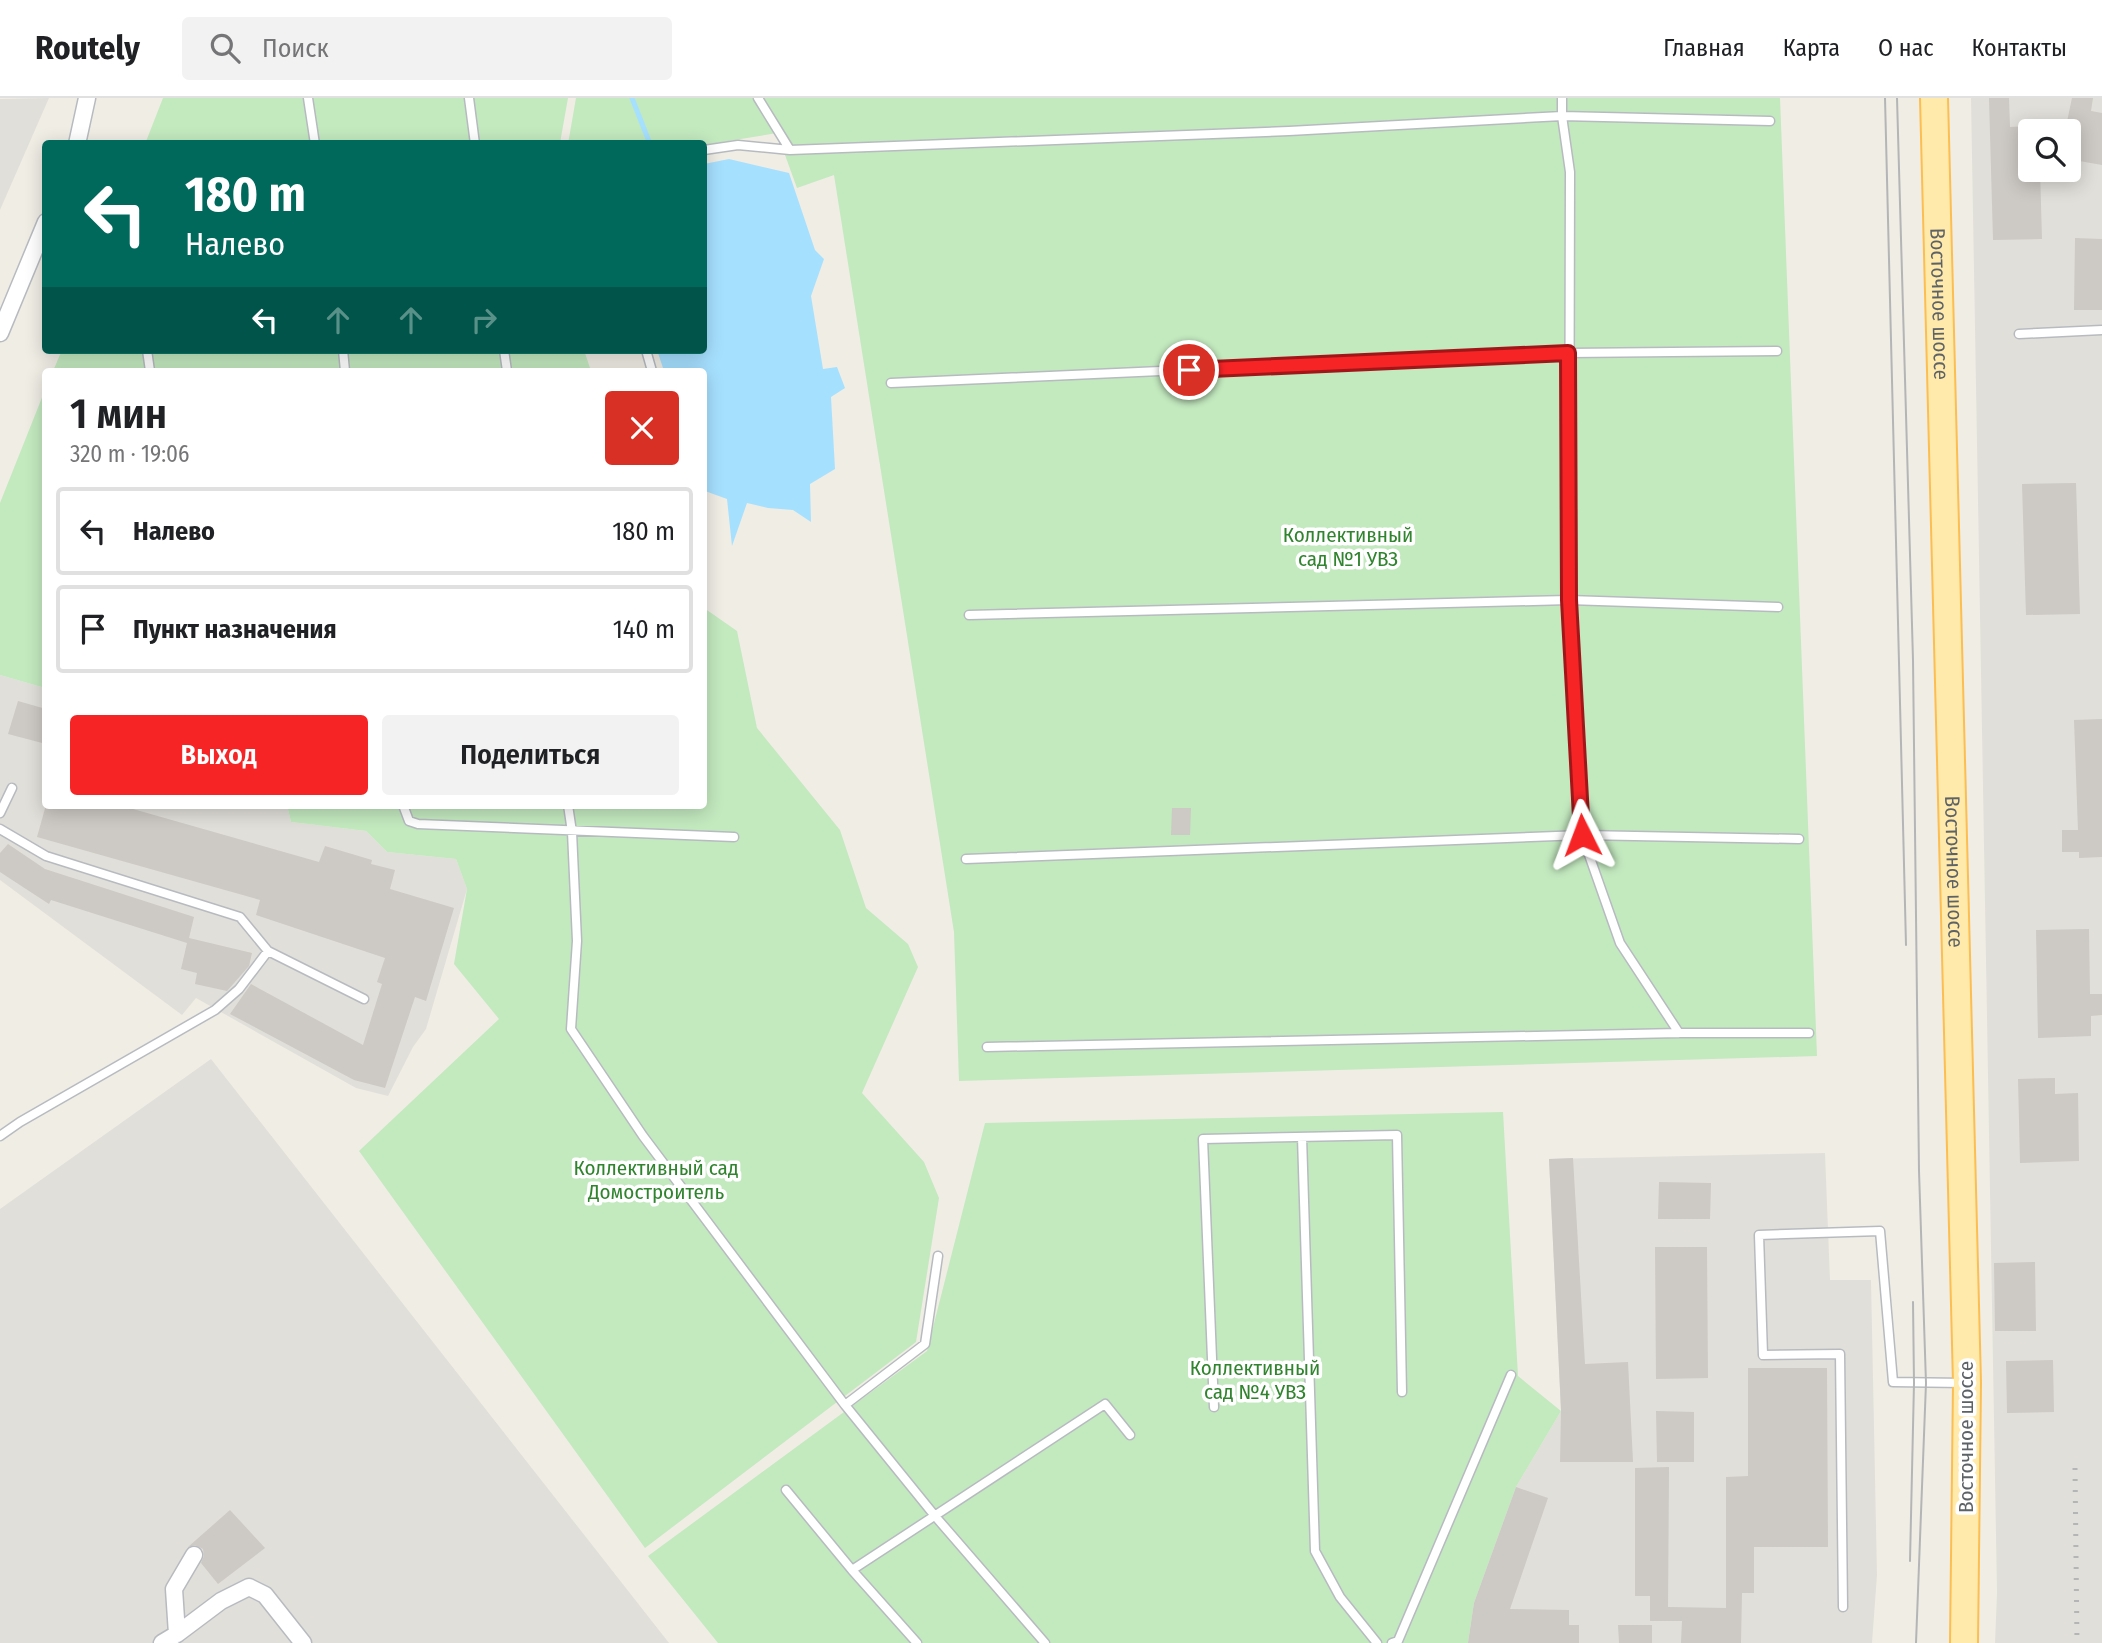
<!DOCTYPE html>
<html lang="ru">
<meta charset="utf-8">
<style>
:root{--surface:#fff;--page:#f2f2f2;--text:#202124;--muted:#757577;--line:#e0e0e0;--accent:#f72426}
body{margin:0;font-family:"Fira Sans Condensed",sans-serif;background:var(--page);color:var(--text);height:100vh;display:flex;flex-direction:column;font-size:26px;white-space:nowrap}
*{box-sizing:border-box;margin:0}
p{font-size:23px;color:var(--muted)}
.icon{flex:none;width:38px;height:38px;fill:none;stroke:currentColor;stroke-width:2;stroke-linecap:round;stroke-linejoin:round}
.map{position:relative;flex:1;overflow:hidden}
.sheet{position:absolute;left:42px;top:270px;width:665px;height:441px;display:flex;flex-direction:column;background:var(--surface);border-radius:7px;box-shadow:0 4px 18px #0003}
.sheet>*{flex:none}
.banner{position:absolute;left:42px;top:42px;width:665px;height:214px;border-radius:7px;box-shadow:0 4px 18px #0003;background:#00695c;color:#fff;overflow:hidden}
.fabs{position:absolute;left:2018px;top:21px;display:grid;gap:14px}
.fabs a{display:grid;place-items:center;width:63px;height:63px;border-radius:7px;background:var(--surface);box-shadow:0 4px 18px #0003;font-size:35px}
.pin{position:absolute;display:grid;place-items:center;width:60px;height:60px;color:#fff;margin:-30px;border:4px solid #fff;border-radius:50%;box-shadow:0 2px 7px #0007}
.me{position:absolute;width:77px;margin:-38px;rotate:357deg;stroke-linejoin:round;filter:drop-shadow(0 0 5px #0008)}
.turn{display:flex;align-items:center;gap:24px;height:147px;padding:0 28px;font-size:32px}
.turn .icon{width:91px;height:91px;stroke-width:2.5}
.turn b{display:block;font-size:49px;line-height:60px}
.lanes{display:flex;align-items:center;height:66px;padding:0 28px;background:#0003;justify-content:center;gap:35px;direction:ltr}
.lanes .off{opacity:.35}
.round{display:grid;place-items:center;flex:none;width:74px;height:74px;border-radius:7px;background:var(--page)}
.head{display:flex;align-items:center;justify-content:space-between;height:119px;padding:0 28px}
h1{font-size:42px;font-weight:600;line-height:52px}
.cta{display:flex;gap:14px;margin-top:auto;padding:14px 28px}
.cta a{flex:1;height:80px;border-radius:7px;background:var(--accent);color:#fff;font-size:28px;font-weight:600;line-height:80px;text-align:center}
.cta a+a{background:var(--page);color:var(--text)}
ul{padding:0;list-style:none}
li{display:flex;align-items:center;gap:21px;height:88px;margin:0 14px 10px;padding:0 14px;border:4px solid var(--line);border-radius:7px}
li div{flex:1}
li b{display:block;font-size:26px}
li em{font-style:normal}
header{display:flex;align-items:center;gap:42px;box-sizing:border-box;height:98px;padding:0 35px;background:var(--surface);border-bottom:2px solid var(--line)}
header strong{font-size:33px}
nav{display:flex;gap:38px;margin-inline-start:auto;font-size:24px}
.search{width:490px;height:63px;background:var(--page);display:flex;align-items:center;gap:18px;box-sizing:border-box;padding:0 24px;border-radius:7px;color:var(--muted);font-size:26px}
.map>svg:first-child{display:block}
.industrial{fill:#e1dfd9;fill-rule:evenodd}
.green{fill:#c3e9bf}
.water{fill:#a6e0ff}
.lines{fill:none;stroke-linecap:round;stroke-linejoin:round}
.stream{stroke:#a6e0ff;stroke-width:5}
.building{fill:#cdc9c4}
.lane-casing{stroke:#b7bbc0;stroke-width:11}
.street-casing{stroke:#b7bbc0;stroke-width:19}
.primary-casing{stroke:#fcbe51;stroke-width:30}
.lane{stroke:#fff;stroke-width:8}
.street{stroke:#fff;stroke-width:16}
.primary{stroke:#ffeaab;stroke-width:26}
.tram{stroke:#b4b5b6;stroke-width:2}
.rail{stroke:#b4b5b6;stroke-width:5;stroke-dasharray:2 9;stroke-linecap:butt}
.route-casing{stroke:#a11719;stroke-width:18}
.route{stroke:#f72426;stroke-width:12}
.labels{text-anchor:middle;stroke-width:7;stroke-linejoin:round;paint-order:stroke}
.street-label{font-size:21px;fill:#5c6266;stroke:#fff}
.park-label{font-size:21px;fill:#30842e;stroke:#fff}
</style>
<header>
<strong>Routely</strong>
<div class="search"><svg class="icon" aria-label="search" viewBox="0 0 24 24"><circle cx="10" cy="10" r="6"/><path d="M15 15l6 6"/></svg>Поиск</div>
<nav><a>Главная</a><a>Карта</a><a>О нас</a><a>Контакты</a></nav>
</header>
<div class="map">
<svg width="2102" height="1545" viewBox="0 0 2102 1545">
<rect width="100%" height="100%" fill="#f0ede5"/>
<path class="industrial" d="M49,0L0,112V1Z
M1971,0H2102V1545H1995L1997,1495ZM2030,33H2068V72H2030Z
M0,577L45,590L46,707H287L291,724L366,733L387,754L456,761L467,791L426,931L413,949L388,998L356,990L196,900L182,917L0,782Z
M211,961L669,1545H0V1111Z
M1825,1055L1830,1182H1871L1877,1477L1872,1545H1468L1474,1505L1516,1389L1561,1313L1549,1061Z"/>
<path class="green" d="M163,0H568L560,45L145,46Z
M576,0H1780L1817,958L959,983L954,834L834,77L797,90L777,35L704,47V46H568Z
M62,252H584L591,273H53Z
M45,292V590L0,577V405Z
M704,510L737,533L757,630L840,732L866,810L908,846L918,869L862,995L924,1064L939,1100L916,1244L645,1450L359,1053L499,921L454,866L467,791L456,761L387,754L366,733L291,724L287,707H704Z
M1503,1014L1518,1278L1561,1313L1516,1389L1474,1505L1468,1545H718L648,1458L927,1253L985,1025Z"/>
<path class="water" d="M729,61L789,75L815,152L824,161L811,198L823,271L837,269L845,290L831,299L835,371L810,386L811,424L793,412L768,410L747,405L732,448L727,401L705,393L704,387V273H664L657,252H704V66Z"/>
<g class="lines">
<path class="stream" d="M632,0L650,46"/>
</g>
<path class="building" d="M1989,0H2009L2010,29L2030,28V72H2040L2042,141L1993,142Z
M2072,0H2093L2091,13L2102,15V67L2068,61V33H2065Z
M2075,140L2102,141V212H2074Z
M2076,385L2080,516L2026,517L2022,386Z
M18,603L46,611V646L8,636Z
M2102,621V759L2079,760V754H2062V732H2078L2074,622Z
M46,707H119L319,764L325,748L372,762L371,766L395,772L390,791L454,810L426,903L415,899L385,990L354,982L230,916L251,886L363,947L382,886L377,884L385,860L256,817L260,802L37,739Z
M1172,710H1191L1190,737H1171Z
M8,746L45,771L194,819L189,840L252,855L249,868L227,893L195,886L197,875L181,871L187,845L51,802L49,806L0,774V755Z
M2089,831L2090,896H2102V917L2091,918V938L2038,940L2036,832Z
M2055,980V996L2078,995L2079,1063L2020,1065L2018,981Z
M1573,1060L1585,1266L1628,1264L1633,1364H1560L1561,1312L1549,1061Z
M1659,1084L1711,1085L1710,1121H1658Z
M1655,1149H1707L1708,1280L1656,1281Z
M2035,1164L2036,1233H1995L1994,1165Z
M2053,1262L2054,1314L2007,1315L2006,1263Z
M1748,1270H1827L1828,1449H1754V1495H1742L1741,1545H1681L1682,1523H1650V1498H1635V1370L1669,1369L1668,1509L1726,1510V1379L1748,1378Z
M1656,1313L1694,1314V1364H1657Z
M1516,1389L1548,1400L1510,1511L1569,1512V1527H1579V1545H1468L1474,1505Z
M230,1412L265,1450L218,1486L201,1465L204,1458L203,1451L195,1447L188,1449Z
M1618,1527H1652V1545H1619Z"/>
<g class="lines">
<defs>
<path id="lane" d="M308,0L315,46
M469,0L475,46
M758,0L790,52L1289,33L1562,18L1770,23
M1562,0V18L1570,74L1569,502L1582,737L1620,845L1679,935
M704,52L738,47L790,52
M2019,236L2102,232
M147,252L150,273
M343,252L345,273
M504,252L507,273
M646,252L652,273
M891,285L1568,255L1777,253
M969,517L1569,502L1778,509
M403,707L409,723L418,726L734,739
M568,707L572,734L577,843L571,931L643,1038L845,1307L935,1418L1045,1545
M0,715L12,690
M0,731L46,758L240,819L268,853L364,901
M966,761L1582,737L1799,741
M987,949L1679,935H1809
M0,1038L20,1024L215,912L239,891L268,853
M1302,1039L1315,1453L1340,1499L1377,1545
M845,1307L925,1246L938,1158
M1214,1309L1203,1041L1397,1037L1402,1294
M786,1392L852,1472L917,1545
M852,1472L1105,1306L1130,1337
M1843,1509L1840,1256L1763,1257L1759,1137L1880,1133L1893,1284L1964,1285
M1392,1545L1398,1543L1511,1277"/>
<path id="street" d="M77,46L87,0
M0,235L46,124
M177,1536L221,1503L249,1489L265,1497L303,1545
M162,1545L177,1536L174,1491L194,1457"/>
<g id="primary">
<path id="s1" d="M1934,0L1967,1285L1964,1545"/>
</g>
</defs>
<use href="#lane" class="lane-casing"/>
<use href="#street" class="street-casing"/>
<use href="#primary" class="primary-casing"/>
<use href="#lane" class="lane"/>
<use href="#street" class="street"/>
<use href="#primary" class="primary"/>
<path class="tram" d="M1885,0L1906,847
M1897,0L1913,562L1919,1073L1926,1285L1916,1545
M1910,1463L1914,1285L1913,1204"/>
<path class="rail" d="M2075,1370L2077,1545"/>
</g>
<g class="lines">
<defs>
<path id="route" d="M1189,272L1568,255L1569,502L1582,737"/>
</defs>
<use href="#route" class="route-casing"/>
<use href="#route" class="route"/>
</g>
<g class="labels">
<g class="street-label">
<text dy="7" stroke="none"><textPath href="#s1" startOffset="206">Восточное шоссе</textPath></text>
<text dy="7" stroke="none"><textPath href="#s1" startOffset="774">Восточное шоссе</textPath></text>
<text transform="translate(1966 1339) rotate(-90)" y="7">Восточное шоссе</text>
</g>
<g class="park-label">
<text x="1348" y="444">Коллективный<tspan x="1348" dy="24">сад №1 УВЗ</tspan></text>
<text x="656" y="1077">Коллективный сад<tspan x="656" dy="24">Домостроитель</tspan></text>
<text x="1255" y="1277">Коллективный<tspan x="1255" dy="24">сад №4 УВЗ</tspan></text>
</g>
</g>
</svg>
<div class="fabs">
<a><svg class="icon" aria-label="search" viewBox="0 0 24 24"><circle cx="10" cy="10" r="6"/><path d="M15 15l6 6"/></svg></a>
</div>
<div class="pin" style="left:1189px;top:272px;background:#d93025"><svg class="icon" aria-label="arrive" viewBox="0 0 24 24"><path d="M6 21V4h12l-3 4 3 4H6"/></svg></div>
<svg class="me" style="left:1582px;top:737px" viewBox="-20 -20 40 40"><path d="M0-17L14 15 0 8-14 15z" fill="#f72426" stroke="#fff" stroke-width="4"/></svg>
<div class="banner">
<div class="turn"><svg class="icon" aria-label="left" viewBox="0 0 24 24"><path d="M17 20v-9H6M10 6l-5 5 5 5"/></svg><div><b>180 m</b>Налево</div></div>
<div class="lanes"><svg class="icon" aria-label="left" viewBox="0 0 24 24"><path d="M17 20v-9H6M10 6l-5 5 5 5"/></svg><svg class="icon off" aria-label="ahead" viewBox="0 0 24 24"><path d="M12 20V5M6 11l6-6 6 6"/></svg><svg class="icon off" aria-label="ahead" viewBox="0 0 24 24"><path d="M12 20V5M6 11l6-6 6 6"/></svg><svg class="icon off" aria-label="right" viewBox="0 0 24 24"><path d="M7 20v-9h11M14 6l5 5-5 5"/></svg></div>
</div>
<section class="sheet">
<div class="head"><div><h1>1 мин</h1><p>320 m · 19:06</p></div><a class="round" style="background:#d93025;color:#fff"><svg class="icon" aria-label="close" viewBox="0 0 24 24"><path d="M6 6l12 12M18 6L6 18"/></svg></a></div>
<ul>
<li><svg class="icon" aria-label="left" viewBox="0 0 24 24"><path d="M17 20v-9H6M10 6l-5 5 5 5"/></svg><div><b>Налево</b></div><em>180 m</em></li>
<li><svg class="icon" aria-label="arrive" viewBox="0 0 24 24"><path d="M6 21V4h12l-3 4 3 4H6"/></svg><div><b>Пункт назначения</b></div><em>140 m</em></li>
</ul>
<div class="cta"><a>Выход</a><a>Поделиться</a></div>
</section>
</div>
